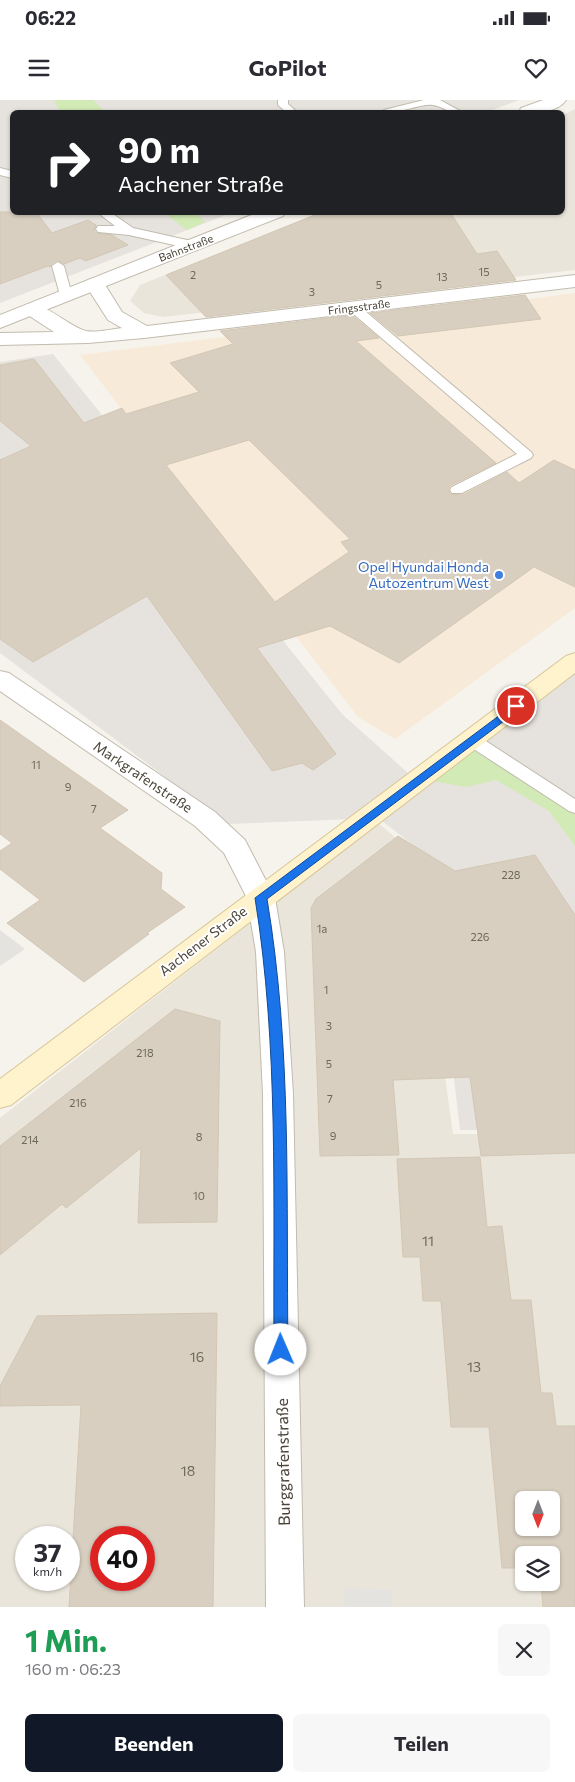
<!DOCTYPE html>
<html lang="de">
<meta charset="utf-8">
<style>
:root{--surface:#fff;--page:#f7f7f7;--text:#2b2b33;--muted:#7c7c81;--accent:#111827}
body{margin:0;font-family:Commissioner,sans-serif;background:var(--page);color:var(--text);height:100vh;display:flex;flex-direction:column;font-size:19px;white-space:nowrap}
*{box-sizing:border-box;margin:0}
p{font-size:16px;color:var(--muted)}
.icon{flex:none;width:28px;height:28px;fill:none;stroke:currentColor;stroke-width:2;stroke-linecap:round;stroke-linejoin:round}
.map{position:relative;height:1507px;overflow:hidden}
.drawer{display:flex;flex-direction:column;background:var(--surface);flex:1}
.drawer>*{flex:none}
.guide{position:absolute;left:10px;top:10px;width:555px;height:105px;border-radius:8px;box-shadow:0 1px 4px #0004;background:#202124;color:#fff;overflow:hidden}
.needle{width:32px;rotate:180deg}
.tools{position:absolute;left:515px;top:1391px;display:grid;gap:10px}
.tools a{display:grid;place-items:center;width:45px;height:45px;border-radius:8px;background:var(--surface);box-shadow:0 1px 4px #0004;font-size:25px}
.speed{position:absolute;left:15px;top:1426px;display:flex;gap:10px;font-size:25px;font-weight:700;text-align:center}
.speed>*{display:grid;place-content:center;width:65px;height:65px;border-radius:50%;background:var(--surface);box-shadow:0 1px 4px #0004;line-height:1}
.speed small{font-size:12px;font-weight:400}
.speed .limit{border:8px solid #d22;background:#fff;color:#111}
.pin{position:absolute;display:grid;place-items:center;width:42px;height:42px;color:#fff;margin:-21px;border:2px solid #fff;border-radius:50%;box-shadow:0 1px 5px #0007}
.me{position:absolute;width:55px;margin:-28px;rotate:359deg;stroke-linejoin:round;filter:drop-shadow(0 0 4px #0008)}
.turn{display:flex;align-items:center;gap:18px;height:105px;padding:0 25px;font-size:22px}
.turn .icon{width:65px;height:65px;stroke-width:2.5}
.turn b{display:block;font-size:35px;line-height:42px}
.round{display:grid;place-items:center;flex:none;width:52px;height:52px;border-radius:8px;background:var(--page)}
.head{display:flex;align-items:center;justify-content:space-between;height:85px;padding:0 25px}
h1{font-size:30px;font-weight:700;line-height:38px;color:#1e9e55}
.button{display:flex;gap:10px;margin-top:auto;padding:10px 25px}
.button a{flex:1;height:58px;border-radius:8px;background:var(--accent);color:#fff;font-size:20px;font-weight:700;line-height:58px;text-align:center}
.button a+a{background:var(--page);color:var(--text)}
.status{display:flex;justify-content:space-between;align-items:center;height:35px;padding:0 25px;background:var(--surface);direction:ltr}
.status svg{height:14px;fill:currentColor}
header{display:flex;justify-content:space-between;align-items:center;height:65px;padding:0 25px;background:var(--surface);font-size:22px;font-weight:700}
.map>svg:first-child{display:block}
.residential{fill:#eae5da;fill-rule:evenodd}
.commercial{fill:#f7ead8}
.industrial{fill:#e6e2dd}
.green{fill:#d2eab5}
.parking{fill:#e5e3e0}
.building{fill:#d8cfc1;stroke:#d3c7b4;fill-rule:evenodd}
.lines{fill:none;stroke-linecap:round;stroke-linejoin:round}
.service-casing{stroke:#c2bbae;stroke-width:2}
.minor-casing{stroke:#c2bbae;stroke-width:2}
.tertiary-casing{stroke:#c2bbae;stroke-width:2}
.secondary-casing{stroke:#d6c79b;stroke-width:2}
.service{fill:#fff;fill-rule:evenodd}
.minor{fill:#fff;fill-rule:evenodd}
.tertiary{fill:#fff;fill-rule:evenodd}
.secondary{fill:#fff3cd;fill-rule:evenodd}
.route{fill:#1a73e8;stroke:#114b97}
.shop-dot{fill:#3f7fe0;stroke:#fff;stroke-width:2}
.labels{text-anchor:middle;stroke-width:4;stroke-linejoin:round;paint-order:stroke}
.far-street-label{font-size:11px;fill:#4b4439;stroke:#fff}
.number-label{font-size:11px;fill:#6e675b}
.shop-label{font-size:14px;fill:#366cbe;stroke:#fff;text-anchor:end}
.street-label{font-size:14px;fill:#4b4439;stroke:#fff}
.near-number-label{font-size:14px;fill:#6e675b}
.near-street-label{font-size:16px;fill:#4b4439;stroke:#fff}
</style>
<div class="status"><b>06:22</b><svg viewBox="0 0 49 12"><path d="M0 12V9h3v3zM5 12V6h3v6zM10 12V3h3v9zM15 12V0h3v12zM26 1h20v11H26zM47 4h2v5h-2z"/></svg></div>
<header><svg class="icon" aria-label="menu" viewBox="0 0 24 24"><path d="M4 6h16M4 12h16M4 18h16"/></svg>GoPilot<svg class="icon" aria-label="heart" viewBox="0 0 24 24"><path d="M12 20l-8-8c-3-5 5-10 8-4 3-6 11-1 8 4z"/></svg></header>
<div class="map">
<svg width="575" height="1507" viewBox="0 0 575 1507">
<rect width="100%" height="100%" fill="#f6f3ec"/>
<path class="residential" d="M575,9V170L163,217L144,213L130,201L140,185L320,113L562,112L563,15Z
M378,723L414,753L453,1034H575V1507H0V1018ZM524,1400H551V1428H524ZM26,1438H69V1480H26ZM101,1438H144V1480H101ZM524,1455H551V1482H524Z"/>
<path class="commercial" d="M575,193V508L395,639L358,617L80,255Z"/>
<path class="industrial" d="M0,0H519L487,12H12V112L231,113L0,203Z
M53,254L342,614L417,681L575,573V1029L460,1030L440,859L416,747L378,718L228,724L0,553V262Z"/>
<path class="green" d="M54,0H93L105,12H60Z
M164,113H196L205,122L187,130Z
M471,649L564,703L575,715V746L549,711L496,680L466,687L432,681Z"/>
<path class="parking" d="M0,830L25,849L0,866Z
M344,1488L392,1490L393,1507H345Z"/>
<path class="building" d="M0,112H36L52,133L88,120L96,125L94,130L96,133L112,135L128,145L86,161L80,158L64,164L57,160L51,164L50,167L48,166L0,184Z
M322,112H450L477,154L497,151L516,180L206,217L166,175Z
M525,195L541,219L398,236L370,213Z
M352,215L379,238L356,241L496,363L451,385L448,389L450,394L463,395L507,372L519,383L554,360L575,370V487L534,467L399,563L330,526L257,548L336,654L313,670L302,663L272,671L147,496L33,562L0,539V360L31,346L0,321V265L34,259L84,323L122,308L126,314L199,292L170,263L233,244L220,231ZM249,340L350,439L341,442L349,452L275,502L166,365Z
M0,620L128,710L100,728L162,773L161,789L185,807L147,833L149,834L84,882L7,823L40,800L0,769V751L12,743L0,734Z
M398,736L455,771L535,755L575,815V1053L481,1056L470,977L393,980L399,1055L320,1056L311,808L316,799Z
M175,909L220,921L217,1122L138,1123L141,1048L66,1108L62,1104L0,1155V1046Z
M480,1057L487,1127L502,1126L511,1200H531L541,1293H552L556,1326H575V1507H543L541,1482H551V1455H524V1468H502L489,1327H451L441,1201H423L420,1157H403L397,1059ZM524,1400H551V1428H524Z
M217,1213L213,1507H69L81,1305L0,1306V1286L37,1216ZM101,1438H144V1480H101Z"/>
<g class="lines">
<defs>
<path id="service" d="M278,0H288V4L297,12H286L278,5Z
M424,0H440L462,12C448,14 445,7 433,5C422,3 400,14 383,12L384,10Z
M0,68L12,71V78L0,75Z
M97,112H110L133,128L196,142L198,145L192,149L129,135L98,132L96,129L98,126H115Z
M58,162L64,166L72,195L70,198H62L60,195L52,166Z
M354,204L358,205L531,352L533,355L531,358L462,393H452L450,390L452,387L517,354L350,211L348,208L350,205Z
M472,635L478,636L575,699V713L569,711L466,644L464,640L466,636Z"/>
<path id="minor" d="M575,175V187L144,238L88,243L0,245V233L54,232L25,213L22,209L25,205C44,200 67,226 86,231C96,233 112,229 122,228L108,220L85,184L88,180L95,178L102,180L122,212L147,226Z"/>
<path id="tertiary" d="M543,0H566C558,13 532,14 519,12L521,8Z
M259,112H286L283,116L0,228V215Z
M0,571L9,573L215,712L245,740L275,798L284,852L293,994L304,1507H266L263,994L256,852L247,798L224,753L195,726L0,591Z"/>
<path id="secondary" d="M575,553V573L11,1005L0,1008V979L566,556Z"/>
</defs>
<use href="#service" class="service-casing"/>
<use href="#minor" class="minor-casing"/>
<use href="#tertiary" class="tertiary-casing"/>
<use href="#secondary" class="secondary-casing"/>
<use href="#service" class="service"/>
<use href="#minor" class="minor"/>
<use href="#tertiary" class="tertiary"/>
<use href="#secondary" class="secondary"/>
</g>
<path class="route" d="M516,603L521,606L520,609L267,799C292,947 286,1100 288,1250L286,1254L281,1256L276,1254L274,1250C273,1100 279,946 255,798Z"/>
<circle class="shop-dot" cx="499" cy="475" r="5"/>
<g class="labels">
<g class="far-street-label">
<text transform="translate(186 148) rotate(-21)" y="4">Bahnstraße</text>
<text transform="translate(359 207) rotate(-7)" y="4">Fringsstraße</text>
</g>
<g class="number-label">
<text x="484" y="176">15</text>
<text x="193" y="179">2</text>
<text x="442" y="181">13</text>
<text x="379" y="189">5</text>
<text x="312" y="196">3</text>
<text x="36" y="669">11</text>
<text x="68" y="691">9</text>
<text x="94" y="713">7</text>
<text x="511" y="779">228</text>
<text x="322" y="833">1a</text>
<text x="480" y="841">226</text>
<text x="326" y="894">1</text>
<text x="329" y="930">3</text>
<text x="145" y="957">218</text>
<text x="329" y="968">5</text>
<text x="330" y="1003">7</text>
<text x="78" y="1007">216</text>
<text x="333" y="1040">9</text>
<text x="199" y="1041">8</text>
<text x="30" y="1044">214</text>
<text x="199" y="1100">10</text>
</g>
<g class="shop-label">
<text x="489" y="472">Opel Hyundai Honda<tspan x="489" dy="16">Autozentrum West</tspan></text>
</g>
<g class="street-label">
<text transform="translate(143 677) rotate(34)" y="5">Markgrafenstraße</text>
<text transform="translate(203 841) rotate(-37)" y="5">Aachener Straße</text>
</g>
<g class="near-number-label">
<text x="428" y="1146">11</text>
<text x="197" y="1262">16</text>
<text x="474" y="1272">13</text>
<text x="188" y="1376">18</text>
</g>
<g class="near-street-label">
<text transform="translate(283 1362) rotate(-91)" y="6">Burggrafenstraße</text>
</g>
</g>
</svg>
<div class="tools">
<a><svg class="needle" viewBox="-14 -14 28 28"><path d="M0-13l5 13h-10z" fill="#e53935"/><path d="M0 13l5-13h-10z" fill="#7c7c81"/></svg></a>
<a><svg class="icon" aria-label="layers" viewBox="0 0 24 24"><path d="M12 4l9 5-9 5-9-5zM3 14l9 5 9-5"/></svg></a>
</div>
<div class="speed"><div>37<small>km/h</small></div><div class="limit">40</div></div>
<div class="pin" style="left:516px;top:606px;background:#d93025"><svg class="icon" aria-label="arrive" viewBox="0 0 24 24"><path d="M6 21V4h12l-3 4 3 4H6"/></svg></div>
<svg class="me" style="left:281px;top:1250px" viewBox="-20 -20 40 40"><circle r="19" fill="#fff"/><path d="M0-13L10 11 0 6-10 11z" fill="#1a73e8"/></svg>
<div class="guide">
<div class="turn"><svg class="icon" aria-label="right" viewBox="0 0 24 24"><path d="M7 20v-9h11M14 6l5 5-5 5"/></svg><div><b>90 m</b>Aachener Straße</div></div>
</div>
</div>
<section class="drawer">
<div class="head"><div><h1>1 Min.</h1><p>160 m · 06:23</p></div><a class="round"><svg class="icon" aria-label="close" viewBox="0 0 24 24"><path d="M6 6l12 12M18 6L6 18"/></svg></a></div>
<div class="button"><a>Beenden</a><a>Teilen</a></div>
</section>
